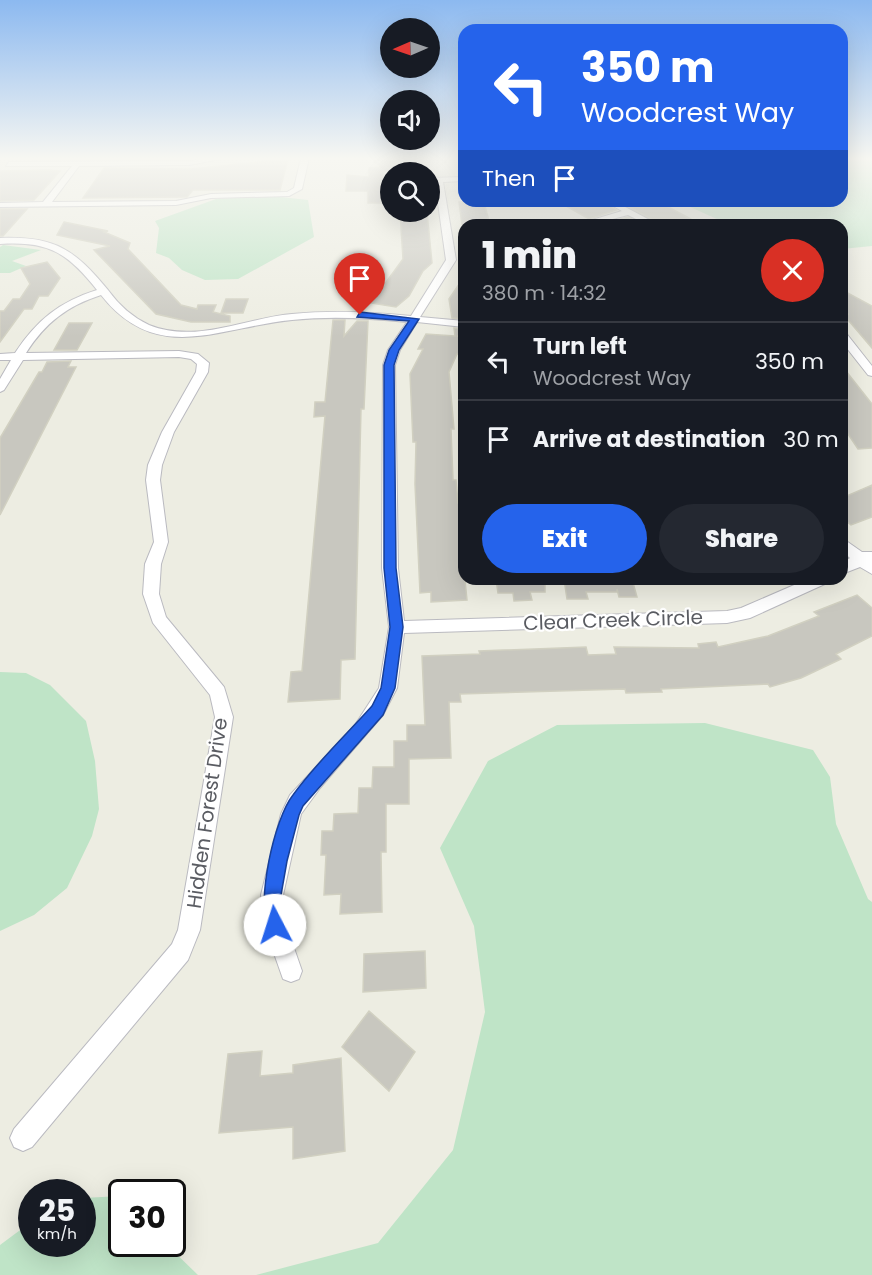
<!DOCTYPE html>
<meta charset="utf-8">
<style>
:root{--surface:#171b24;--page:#242831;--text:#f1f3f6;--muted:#9ea1a6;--line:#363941;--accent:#2563eb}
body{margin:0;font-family:Poppins,sans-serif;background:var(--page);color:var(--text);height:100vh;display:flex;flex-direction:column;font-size:22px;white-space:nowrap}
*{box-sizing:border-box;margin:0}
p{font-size:20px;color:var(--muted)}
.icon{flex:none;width:33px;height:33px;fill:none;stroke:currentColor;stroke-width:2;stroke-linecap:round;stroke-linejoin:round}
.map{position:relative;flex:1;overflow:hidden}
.sheet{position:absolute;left:458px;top:219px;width:390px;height:366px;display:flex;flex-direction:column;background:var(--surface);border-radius:18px;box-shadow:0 6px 24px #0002}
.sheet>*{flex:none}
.banner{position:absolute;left:458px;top:24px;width:390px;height:183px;border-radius:18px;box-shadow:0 6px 24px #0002;background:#2563eb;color:#fff;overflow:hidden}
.needle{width:39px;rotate:268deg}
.tools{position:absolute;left:380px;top:18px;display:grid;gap:12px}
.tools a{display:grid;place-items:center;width:60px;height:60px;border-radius:50%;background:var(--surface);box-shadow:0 6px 24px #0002;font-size:30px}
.speed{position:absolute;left:18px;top:1179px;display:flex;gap:12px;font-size:30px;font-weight:700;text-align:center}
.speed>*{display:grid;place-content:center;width:78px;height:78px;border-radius:50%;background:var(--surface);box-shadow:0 6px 24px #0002;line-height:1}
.speed small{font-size:15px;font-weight:400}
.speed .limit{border:3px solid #111;border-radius:9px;background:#fff;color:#111}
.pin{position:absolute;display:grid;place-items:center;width:51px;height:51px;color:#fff;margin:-62px -26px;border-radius:50% 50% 50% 0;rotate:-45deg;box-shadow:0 0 6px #0007}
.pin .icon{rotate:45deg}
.me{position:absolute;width:66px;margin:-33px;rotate:355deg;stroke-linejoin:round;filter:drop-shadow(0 0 4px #0008)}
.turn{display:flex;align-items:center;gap:21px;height:126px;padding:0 24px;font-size:27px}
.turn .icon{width:78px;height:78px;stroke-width:2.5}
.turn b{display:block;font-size:42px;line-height:51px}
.then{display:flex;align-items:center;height:57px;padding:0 24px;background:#0003;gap:12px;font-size:22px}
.round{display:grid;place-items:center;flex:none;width:63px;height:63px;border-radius:32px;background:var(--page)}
.head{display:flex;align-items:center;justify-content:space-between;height:102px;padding:0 24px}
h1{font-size:36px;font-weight:800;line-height:45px}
.button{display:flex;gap:12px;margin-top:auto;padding:12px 24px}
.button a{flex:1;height:69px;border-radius:36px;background:var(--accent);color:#fff;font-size:24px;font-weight:800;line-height:69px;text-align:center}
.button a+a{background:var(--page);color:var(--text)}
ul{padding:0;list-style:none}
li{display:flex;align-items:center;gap:18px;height:78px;padding:0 24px;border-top:2px solid var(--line)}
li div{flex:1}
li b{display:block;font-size:22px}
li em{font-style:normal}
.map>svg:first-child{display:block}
.green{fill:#bfe4c7}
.building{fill:#c8c7bf;stroke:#d1d0c1;stroke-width:1.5}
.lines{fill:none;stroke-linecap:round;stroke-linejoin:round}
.street-casing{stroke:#babac0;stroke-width:2}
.street{fill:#fff;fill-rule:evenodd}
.route{fill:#2563eb;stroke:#184099;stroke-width:1.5}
.labels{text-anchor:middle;stroke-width:4.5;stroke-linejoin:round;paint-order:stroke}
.street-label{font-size:20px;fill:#5a5c62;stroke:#fff}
</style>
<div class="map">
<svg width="872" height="1275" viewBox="0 0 872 1275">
<rect width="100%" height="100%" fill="#edede2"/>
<path class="green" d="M842,158H872V246L842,249V225H730L677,201H842Z
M272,196L308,200L314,237L238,279L205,280L182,270L169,258L156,253L159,228L155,221L216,199Z
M3,245L41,250L12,261L26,266L10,273H0V247Z
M0,672L26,673L50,685L86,721L95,761L99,809L92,836L67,888L34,915L0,931Z
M705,723L813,750L830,777L836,824L868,899L872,902V1275H256L378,1243L453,1150L485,1012L474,926L440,848L488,761L557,725Z
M121,1196L122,1244H166L198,1275H0V1245L31,1222L32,1244H82L83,1198Z"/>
<path class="building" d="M381,158H396V172H384V179L390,180V190H385V203H368V191H346L347,175L369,177V168L380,167Z
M288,159L280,190H193L187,197L83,198L104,168L191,169Z
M49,170L60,171L34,200L0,201V171Z
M557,201H602L616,210L589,219Z
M619,201H657L702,225H661Z
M459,202H484L490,225H462Z
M0,209H27L3,236H0Z
M400,212H427L432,263L423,271L409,296L396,307L371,303L403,259Z
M628,217L643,225H599Z
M64,222L108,231L104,232L130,243L128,249L181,305L197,309L198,305H216L213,312L230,316V322H191L156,314L94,250L110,246L57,235Z
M47,262L60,278L48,296H39L32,309H24L0,342V311H4L13,299H20L30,284L21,268Z
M464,277V319L452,318L449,299Z
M842,290L872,306V348L843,314H848L842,306Z
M226,299H248L243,313H221Z
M333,320H345L344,336L357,321H368L364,409H361L355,659L341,660L340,699L288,702L291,672L302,671L325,416L314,417L315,402H325Z
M69,323H92L77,350H54Z
M454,328L464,329V336H457L464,337V354H457L449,372L454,429H451L453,480H456L458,503H463L464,511V522H459L467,600L431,602V592L420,593L415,484L416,442H413L410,374L423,349H418L426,334L455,336Z
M71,361L68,367H76L0,515V438L39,372H42L47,362Z
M842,366L872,404V448L858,449L842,425Z
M872,485V517L851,525L842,518V498Z
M496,579H545V592H530L532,600L514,601L513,593H498Z
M564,579H632L637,597H619L617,589V592H586L588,599H567Z
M857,595L872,608V636L836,654L841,659L801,678L770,687L768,684L661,689L662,692L626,693L625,689L460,694L461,702H449L451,758L409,759V804H386V852H381L382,912L340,914L341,894L324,895L326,855H321L322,831H333L334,814L358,813L359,788H372L373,767H394V741H407V725H425L422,656L480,654L479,651L586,647L588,655L616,654L614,647L699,648L698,644L716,642L718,647L768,636L819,616L814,612Z
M425,951L426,988L363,992L364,954Z
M369,1011L415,1052L389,1091L342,1047Z
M262,1051L260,1076L293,1073V1065L341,1058L345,1151L293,1159V1127L219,1133L228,1054Z"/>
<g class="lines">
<defs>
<path id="street" d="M207,158H226L189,165L79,166L52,202L176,201L211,194L287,192L294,188L301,158H309L302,189L289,196L211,198L176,205L0,207V203L43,202L72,166H6L9,162L189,161Z
M464,177V181L443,182L456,260L420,317L464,321V327L417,322L400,350L395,365L398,568L404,621L727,611L741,608L808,579H830L827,583L750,618L727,623L404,633L397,688L383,715L320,788L301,814L283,895L286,925L302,971L299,979L291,982L283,979L264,925L261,895L281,814L290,795L355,725L379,688L389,627L382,568L383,365L388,350L407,322C369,318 330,316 292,320C219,327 157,366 101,295C67,306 45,323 26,353L179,351L198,354L209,363L208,372L174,432L162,465L160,480L168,542L161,564L159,594L166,617L224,687L233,717L200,930L188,960L32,1147L23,1151L14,1147L10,1138L14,1129L172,944L178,930L215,717L210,695L153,623L143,594L145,564L154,542L146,480L148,465L162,432L196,372L197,364L191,359L179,357L23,360L4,390L0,392V379L11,360H0V354L15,353C37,320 59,302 97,290C67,252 48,241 0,244V238C55,236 74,249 108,290C119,305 132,317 149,325C196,344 245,318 292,314C332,310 371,312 411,316L446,260L435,182H429V178Z
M604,201H614L659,225H648L628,215L589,225H575L622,211Z
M842,332L846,333L872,366V376L868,375L842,342Z
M842,538L862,552H872V574L860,567L842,574V563L850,558L842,551Z"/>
</defs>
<use href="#street" class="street-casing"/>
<use href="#street" class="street"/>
</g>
<linearGradient id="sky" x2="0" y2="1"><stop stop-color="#8cb9f0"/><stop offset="0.47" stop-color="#f7f7f2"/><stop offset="1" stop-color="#f7f7f2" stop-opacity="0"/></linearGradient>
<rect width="872" height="337" fill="url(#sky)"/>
<path class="route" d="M360,312L419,319L399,350L394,365L396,568L403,627L395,688L383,715L303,806L299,815L287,861L281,895L284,925L281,931L275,934L268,931C256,902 274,819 293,795C316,763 346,735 372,706L381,688L390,627L384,568V365L389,350L409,321L357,317Z"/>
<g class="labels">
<g class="street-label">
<text transform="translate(613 620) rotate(-2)" y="7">Clear Creek Circle</text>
<text transform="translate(207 813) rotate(-82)" y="7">Hidden Forest Drive</text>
</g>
</g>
</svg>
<div class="tools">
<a><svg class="needle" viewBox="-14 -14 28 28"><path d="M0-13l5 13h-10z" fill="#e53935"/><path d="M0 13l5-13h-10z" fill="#9ea1a6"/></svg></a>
<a><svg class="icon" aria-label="sound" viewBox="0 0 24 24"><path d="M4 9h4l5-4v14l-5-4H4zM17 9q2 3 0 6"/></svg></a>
<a><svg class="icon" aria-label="search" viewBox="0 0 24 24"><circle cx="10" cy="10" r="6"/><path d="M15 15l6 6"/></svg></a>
</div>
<div class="speed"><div>25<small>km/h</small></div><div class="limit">30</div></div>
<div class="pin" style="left:360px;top:315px;background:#d93025"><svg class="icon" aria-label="arrive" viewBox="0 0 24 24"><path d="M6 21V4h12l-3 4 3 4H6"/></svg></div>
<svg class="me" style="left:275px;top:925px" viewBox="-20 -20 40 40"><circle r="19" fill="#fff"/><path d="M0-13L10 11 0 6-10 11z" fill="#2563eb"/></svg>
<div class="banner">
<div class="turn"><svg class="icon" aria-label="left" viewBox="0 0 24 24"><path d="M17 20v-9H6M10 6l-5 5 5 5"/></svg><div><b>350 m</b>Woodcrest Way</div></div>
<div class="then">Then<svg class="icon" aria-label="arrive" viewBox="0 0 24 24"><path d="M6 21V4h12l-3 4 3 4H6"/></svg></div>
</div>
<section class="sheet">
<div class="head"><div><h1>1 min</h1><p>380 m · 14:32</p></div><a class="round" style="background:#d93025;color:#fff"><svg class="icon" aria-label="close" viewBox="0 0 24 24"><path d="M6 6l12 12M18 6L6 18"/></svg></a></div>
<ul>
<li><svg class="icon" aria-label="left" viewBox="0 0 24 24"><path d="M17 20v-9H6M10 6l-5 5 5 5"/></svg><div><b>Turn left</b><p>Woodcrest Way</p></div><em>350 m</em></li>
<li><svg class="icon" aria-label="arrive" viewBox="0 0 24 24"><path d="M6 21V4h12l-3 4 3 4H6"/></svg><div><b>Arrive at destination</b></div><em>30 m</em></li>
</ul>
<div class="button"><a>Exit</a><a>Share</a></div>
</section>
</div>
